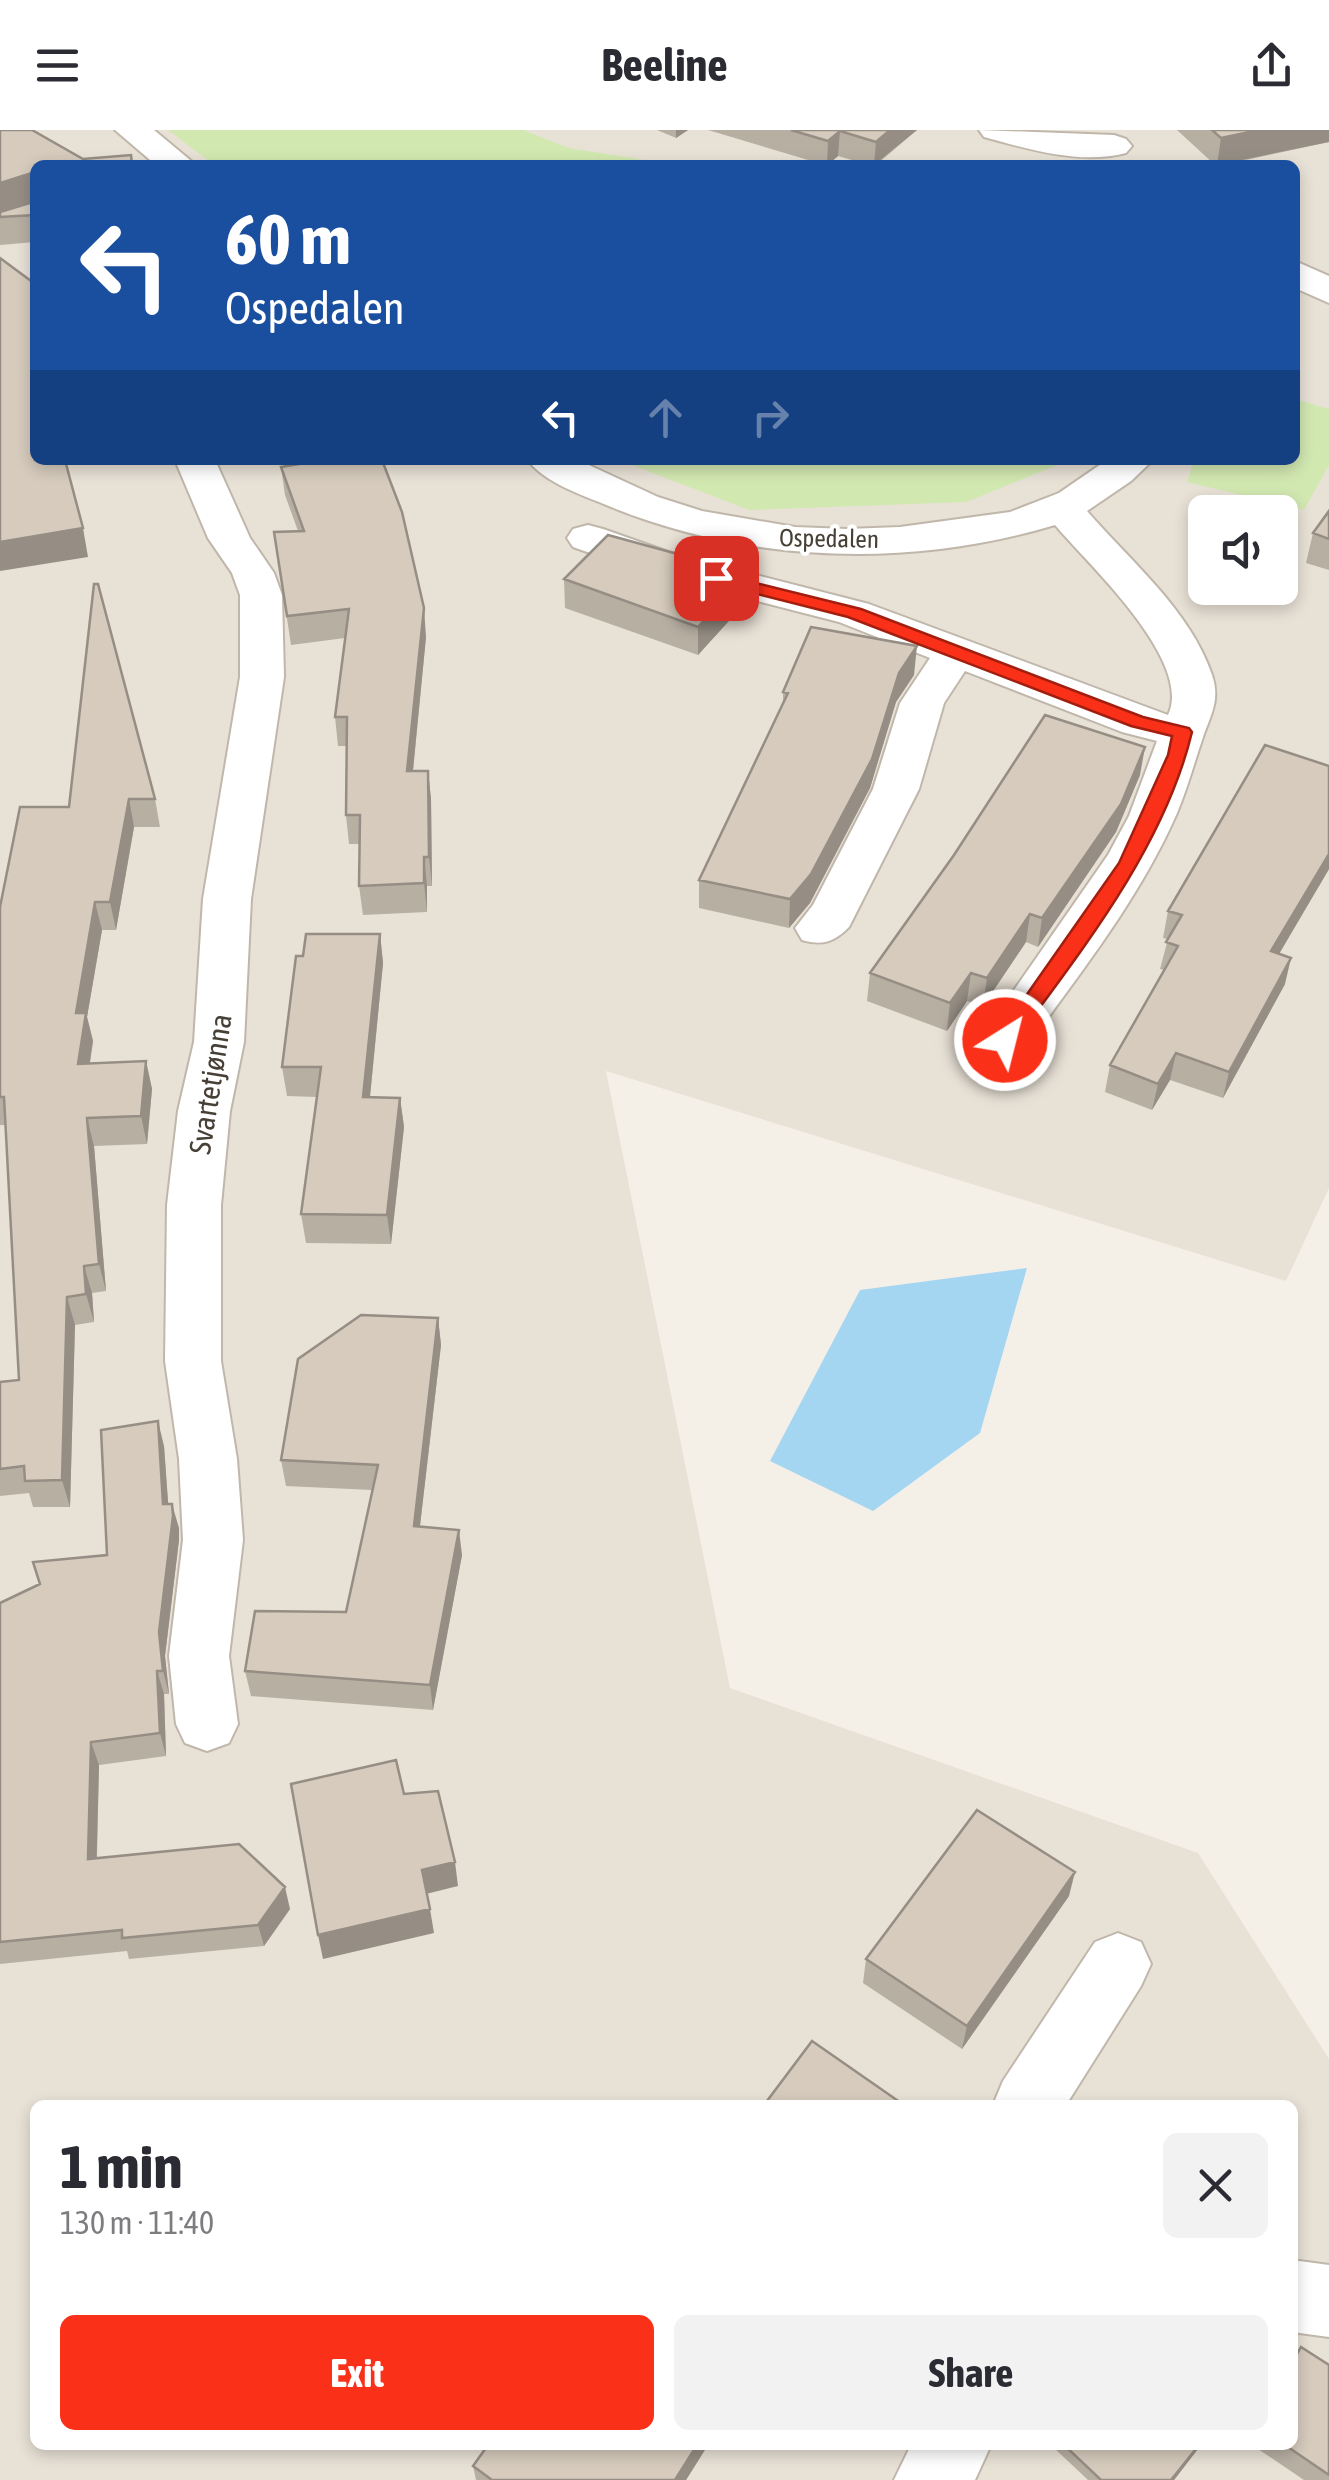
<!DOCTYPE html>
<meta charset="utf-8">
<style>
:root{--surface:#fff;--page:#f2f2f3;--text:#2b2b33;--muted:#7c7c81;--accent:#fa3019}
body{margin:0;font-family:"Asap Condensed",sans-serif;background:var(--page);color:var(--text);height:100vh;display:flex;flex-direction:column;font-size:38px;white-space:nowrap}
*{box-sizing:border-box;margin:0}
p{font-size:32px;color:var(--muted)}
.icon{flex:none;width:55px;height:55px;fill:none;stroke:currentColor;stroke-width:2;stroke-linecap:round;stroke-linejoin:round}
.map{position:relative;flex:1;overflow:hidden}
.sheet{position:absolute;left:30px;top:1970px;width:1268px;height:350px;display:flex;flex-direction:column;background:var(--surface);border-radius:15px;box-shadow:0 5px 15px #0003}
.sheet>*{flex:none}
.hud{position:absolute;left:30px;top:30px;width:1270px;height:305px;border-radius:15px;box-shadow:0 5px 15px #0003;background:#1a4fa0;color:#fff;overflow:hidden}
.buttons{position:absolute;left:1188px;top:365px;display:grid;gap:20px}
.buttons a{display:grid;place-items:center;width:110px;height:110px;border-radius:15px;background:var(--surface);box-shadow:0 5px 15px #0003;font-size:50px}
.pin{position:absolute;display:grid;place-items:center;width:85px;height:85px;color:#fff;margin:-42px;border-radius:20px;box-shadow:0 5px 15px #0006}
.me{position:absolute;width:110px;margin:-55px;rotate:36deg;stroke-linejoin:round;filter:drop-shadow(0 0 8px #0008)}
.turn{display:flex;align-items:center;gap:35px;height:210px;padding:0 30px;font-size:45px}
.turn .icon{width:130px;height:130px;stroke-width:2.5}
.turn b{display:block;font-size:70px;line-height:85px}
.lanes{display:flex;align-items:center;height:95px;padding:0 30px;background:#0003;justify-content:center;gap:50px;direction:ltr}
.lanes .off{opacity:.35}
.round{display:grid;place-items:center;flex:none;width:105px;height:105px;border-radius:15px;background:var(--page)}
.summary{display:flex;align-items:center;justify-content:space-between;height:170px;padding:0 30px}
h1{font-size:60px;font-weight:700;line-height:75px}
.button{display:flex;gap:20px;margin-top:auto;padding:20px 30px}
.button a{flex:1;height:115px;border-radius:15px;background:var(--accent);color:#fff;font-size:40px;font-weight:700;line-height:115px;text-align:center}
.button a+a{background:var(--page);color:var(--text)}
header{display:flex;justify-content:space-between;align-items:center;height:130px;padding:0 30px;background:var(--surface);font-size:45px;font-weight:700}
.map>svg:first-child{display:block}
.residential{fill:#e8e1d6;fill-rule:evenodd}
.green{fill:#d2e8b1}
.water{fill:#a4d5f1}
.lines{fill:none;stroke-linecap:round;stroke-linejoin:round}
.minor-casing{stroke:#c0b7aa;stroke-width:4}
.minor{fill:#fff;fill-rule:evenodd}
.wall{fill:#b8afa3}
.shaded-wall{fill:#968e84}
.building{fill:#d6cbbd;stroke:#968e84;stroke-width:2.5}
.route{fill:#fa3019;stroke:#a21f10;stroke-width:2.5}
.labels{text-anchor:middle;stroke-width:8;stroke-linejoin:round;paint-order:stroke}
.far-street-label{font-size:25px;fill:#474037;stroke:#fff}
.street-label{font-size:30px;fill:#474037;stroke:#fff}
</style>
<header><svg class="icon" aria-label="menu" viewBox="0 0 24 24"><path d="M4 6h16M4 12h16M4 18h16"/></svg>Beeline<svg class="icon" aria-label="share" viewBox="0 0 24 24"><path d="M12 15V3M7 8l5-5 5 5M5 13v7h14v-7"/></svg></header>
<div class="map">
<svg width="1329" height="2350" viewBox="0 0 1329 2350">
<rect width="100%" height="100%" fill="#f4f0e8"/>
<path class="residential" d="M0,0H1329V1058L1286,1151L606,941L730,1558L1198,1723L1329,1929V2350H0ZM35,35H1295V330H35ZM1205,382H1280V458H1205ZM35,1975H1292V2315H35Z"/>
<path class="green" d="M168,0H523L569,18L676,35H214Z
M1295,269L1329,279V335L1304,380L1187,352L1194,330H1295Z
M619,330H1070L966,372L749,380Z"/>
<path class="water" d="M1027,1138L980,1303L873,1381L770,1331L860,1160Z"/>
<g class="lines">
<defs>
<path id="minor" d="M115,0H154L196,35H156Z
M979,0L1114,5L1126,9L1132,16L1126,23C1081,35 1028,19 984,7Z
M1295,131L1329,146V173L1295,158Z
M175,330H215L250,408L274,443L282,465L284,547L251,769L244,912L230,981L221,1075V1231L237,1329L243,1410L229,1526L238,1594L229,1613L207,1621L185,1613L176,1594L169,1526L183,1410L179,1329L165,1231L167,1075L178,981L194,912L203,769L240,547V465L232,443L208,408Z
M528,330H578L658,367L702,381L795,397L847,399L900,397L1010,382L1059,363L1107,330H1153L1131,351L1087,381C1131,432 1190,480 1212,545C1220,568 1212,583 1204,604C1195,630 1188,657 1177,683C1139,770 1078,846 1023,922L1005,927L987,922L980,909L1108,725L1129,686L1157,611L1122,602L965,541L944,573L919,659L849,797C834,812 823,816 802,810L795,798L813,775L873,659L900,573L930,528L839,492L644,442L573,417L567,408L573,399L588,395L603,399L674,424L869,474L1168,585C1194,531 1087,433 1055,395C906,440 741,433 599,372C576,363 542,350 528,330Z
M1118,1803L1141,1812L1151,1834L1141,1856L1066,1975H993L1003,1951L1095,1812Z
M1292,2130L1329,2135V2207L1292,2202Z
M911,2315H991L975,2350H894Z"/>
</defs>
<use href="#minor" class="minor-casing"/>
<use href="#minor" class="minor"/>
</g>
<path class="wall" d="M0,0H32L83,29L131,25L133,35H35V112L0,115V82L33,72L0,82Z
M657,0H688L676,8Z
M708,0H917L876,35H869L838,26L828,35H825Z
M1177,0H1329V12L1223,35H1215Z
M285,330H382L426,507L413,641H428L431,669L432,756H427V782L363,785L359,756L360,714H349L346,685L347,616H338L335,587L345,508L291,515L274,402L298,401L285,365L281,337L288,336Z
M1329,381V440L1306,433L1313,403Z
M747,443L746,472L698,525L565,478L564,449Z
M94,454L155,669L160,697H134L116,800H102L87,887L93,911L90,934L146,931L152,959L147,1014L94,1016L106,1161L92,1163L94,1192L75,1195L70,1377H33L29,1363L0,1366V1252L19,1250L6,995H0V777L69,677Z
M914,545L896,572L870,658L810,773L789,798L699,778V750L783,573V562Z
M1329,636V739L1279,823L1285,854L1223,968L1170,950L1152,980L1105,962L1110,935L1165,840L1160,839L1168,809L1163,808L1168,781Z
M1140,645L1116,702L1038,817L1026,812L983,876L967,871L947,901L867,871L870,843Z
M380,804L383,833L370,967L400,968L404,997L391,1114L306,1113L301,1084L317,967L287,966L282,937L303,826Z
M438,1188L441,1215L420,1396L462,1425L433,1580L251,1566L245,1541L346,1482L372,1360L286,1356L281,1330Z
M164,1316L168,1374L179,1398V1410L165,1526L169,1564H164L166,1626L99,1635L97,1728L290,1779L264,1816L129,1829L127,1821L0,1834V1473L107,1425Z
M1069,1766L962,1919L863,1853L866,1829Z
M1301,2217L1329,2235V2350H1304L1252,2315H1292V2231Z
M488,2315H708L686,2350H476L473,2336Z
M1054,2315H1201L1174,2350H1088L1053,2317Z"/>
<path class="shaded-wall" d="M676,0H688L676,8Z
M890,0H917L874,35L876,12Z
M1259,0H1329V12L1217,35L1221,8Z
M840,1L838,26L827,35L828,11Z
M32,43L35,71L0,82V53Z
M83,398L88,427L0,441V412Z
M747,443L746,472L698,525V497Z
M424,478L426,507L410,670L407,641Z
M917,516L914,545L896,572L870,658L810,773L789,798L790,769L899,543Z
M1145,617L1140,645L1116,702L1038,817L1042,788Z
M428,641L431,669L432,756L429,727Z
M129,669L134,697L116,800L110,772Z
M1329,724V739L1265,848L1271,821Z
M424,727L427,756V782L424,753Z
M95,772L102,800L87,887L93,911L85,962L78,934L76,883Z
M1030,784L1026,812L983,876L987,848Z
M380,804L383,833L367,997L363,967Z
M1291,828L1285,854L1223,968L1229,942Z
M971,843L967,871L947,901L950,873Z
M1176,923L1170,950L1152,980L1158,954Z
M146,931L152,959L147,1014L141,986Z
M400,968L404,997L391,1114L387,1085Z
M87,988L94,1016L106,1161L99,1134Z
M84,1136L92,1163L94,1192L86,1164Z
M67,1167L75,1195L70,1377L62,1350Z
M438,1188L441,1215L417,1421L414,1396Z
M158,1291L164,1316L170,1398L163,1374Z
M172,1374L179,1398V1410L165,1526L169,1564L163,1541L159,1502Z
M459,1400L462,1425L433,1580L430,1555Z
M157,1541L164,1564L166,1626L160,1603Z
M91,1612L99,1635L96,1751L88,1729Z
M455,1732L458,1756L426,1764L422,1740Z
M1075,1742L1069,1766L962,1919L967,1896Z
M285,1757L290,1779L264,1816L258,1795Z
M430,1779L434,1803L323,1829L318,1805Z
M697,2315H708L686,2350H675Z
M1199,2315H1201L1174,2350H1171Z"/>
<path class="building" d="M0,0H32L83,29L131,25L132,35H35V85L0,87V82L33,72L32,43L0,53Z
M791,0H890L876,12L840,1L828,11Z
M1212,0H1259L1221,8Z
M0,128L35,154V330H65L83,398L0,412Z
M297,330H382L402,382L424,478L407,641H428L429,727H424V753L359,756L360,685H346L347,587H335L349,479L287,486L274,402L304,401L281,337L299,334Z
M1329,381V409L1313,403Z
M608,405L747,443L698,497L564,449Z
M94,454H98L155,669H129L110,772H95L76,883H86L78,934L146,931L141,986L87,988L99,1134L84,1136L86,1164L67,1167L62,1350L25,1351L24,1336L0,1339V1252L19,1250L4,967H0V777L20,677H69Z
M811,497L917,516L899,543L872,629L811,744L790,769L699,750L788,563L783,562Z
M1045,585L1145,617L1121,674L1042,788L1030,784L987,848L971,843L950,873L870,843L954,725Z
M1265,615L1329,636V724L1271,821L1291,828L1229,942L1176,923L1158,954L1110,935L1178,816L1166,812L1182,785L1168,781Z
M306,804H380L363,967L400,968L387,1085L301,1084L321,937H282L296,826H303Z
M361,1185L438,1188L414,1396L459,1400L430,1555L245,1541L255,1481L346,1482L378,1335L281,1330L298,1229Z
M158,1291L163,1374H172L173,1386L159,1502L163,1541H157L160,1603L91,1612L88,1729L239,1714L285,1757L258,1795L122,1808V1800L0,1812V1473L40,1454L33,1432L107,1425L101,1300Z
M396,1630L404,1664L438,1661L455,1732L422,1740L430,1779L318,1805L291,1654Z
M977,1680L1075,1742L967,1896L866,1829Z
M812,1911L904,1975H764Z
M1301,2217L1329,2235V2345L1285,2315H1292V2233Z
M488,2315H697L675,2350H492L473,2336Z
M1064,2315H1199L1171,2350H1101Z"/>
<path class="route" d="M716,443L861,479L1143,587L1189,598L1192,602C1164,718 1081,821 1012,915L1005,917L995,910L1119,733L1168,625L1172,606L1131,596L848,487L710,452V445Z"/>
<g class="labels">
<g class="far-street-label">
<text transform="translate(829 408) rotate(1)" y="9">Ospedalen</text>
</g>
<g class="street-label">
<text transform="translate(211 954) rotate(-81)" y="10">Svartetjønna</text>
</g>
</g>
</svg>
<div class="buttons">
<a><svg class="icon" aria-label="sound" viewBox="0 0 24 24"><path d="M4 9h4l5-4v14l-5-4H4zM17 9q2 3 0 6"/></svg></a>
</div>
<div class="pin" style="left:716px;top:448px;background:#d93025"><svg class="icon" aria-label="arrive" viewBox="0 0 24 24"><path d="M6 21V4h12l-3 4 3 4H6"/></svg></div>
<svg class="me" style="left:1005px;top:910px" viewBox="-20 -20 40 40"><circle r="17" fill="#fa3019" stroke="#fff" stroke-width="3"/><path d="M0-11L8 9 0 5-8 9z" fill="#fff"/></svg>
<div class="hud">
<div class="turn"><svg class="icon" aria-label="left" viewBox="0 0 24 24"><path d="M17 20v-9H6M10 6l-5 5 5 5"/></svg><div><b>60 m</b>Ospedalen</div></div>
<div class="lanes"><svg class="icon" aria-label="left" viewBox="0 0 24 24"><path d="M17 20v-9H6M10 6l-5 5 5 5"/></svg><svg class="icon off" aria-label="ahead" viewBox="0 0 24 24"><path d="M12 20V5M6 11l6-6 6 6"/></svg><svg class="icon off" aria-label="right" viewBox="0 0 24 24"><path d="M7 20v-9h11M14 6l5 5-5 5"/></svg></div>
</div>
<section class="sheet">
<div class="summary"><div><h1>1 min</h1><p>130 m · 11:40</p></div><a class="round"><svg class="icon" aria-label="close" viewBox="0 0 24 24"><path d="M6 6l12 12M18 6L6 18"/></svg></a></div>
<div class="button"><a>Exit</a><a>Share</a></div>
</section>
</div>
